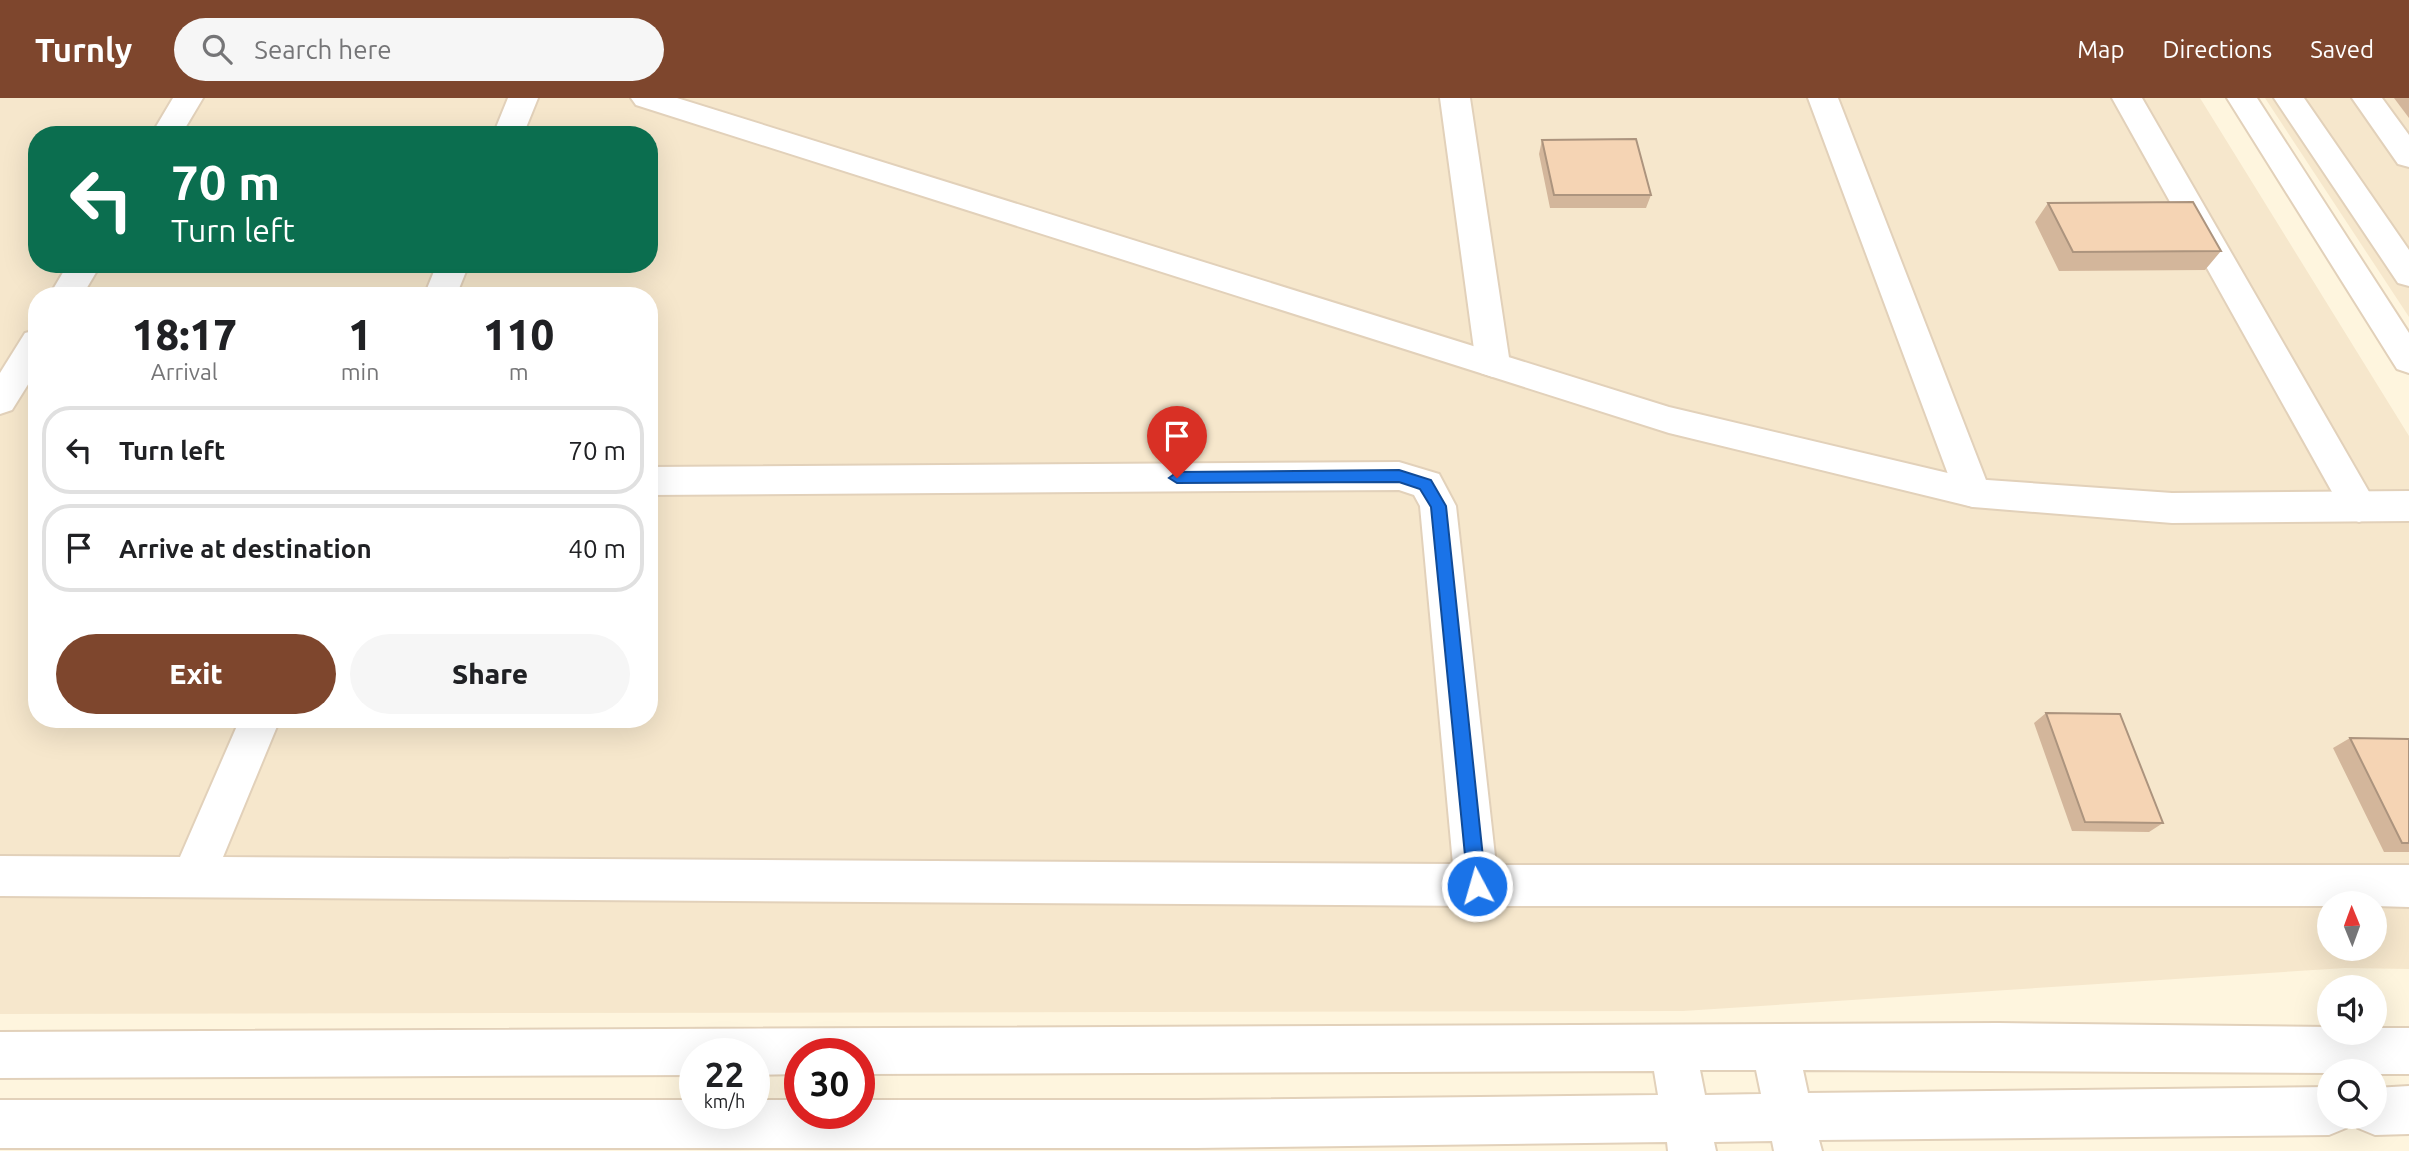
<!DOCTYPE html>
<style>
:root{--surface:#fff;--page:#f6f6f6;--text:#202124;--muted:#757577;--line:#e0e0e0;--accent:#7e462d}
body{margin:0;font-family:Ubuntu,sans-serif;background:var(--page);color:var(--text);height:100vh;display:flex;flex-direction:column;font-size:26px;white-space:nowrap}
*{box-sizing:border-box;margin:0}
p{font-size:23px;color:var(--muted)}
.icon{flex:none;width:38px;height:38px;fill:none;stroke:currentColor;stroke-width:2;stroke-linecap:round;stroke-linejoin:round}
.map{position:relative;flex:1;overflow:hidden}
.sheet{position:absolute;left:28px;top:189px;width:630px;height:441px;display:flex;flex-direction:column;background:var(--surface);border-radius:28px;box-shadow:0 7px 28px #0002}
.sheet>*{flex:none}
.banner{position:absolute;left:28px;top:28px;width:630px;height:147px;border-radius:28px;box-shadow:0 7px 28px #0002;background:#0b6e4f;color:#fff;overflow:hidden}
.needle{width:46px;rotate:359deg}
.fabs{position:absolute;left:2317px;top:793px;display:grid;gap:14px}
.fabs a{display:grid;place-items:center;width:70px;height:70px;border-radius:50%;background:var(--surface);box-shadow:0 7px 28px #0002;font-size:35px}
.speed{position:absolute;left:679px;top:940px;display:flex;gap:14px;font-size:35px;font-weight:700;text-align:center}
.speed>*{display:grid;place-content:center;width:91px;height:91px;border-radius:50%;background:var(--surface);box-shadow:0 7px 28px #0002;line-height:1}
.speed small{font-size:18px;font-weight:400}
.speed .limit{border:10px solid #d22;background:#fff;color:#111}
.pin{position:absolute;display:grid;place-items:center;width:60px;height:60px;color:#fff;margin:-72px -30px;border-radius:50% 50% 50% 0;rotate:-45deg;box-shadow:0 0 7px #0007}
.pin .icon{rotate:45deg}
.me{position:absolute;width:77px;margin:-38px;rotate:354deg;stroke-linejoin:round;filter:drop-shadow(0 0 5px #0008)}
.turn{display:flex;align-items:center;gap:24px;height:147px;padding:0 28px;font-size:32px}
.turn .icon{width:91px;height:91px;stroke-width:2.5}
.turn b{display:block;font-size:49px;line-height:60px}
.eta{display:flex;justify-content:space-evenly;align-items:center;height:119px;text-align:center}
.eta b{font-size:42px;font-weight:800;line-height:49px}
.cta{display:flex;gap:14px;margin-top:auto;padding:14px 28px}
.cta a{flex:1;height:80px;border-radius:42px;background:var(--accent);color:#fff;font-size:28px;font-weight:800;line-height:80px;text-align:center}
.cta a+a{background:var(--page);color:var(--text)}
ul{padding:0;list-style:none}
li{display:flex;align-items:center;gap:21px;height:88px;margin:0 14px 10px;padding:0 14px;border:4px solid var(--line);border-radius:28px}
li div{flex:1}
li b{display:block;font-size:26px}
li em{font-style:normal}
header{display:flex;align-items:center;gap:42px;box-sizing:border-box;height:98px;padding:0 35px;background:var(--accent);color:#fff}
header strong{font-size:33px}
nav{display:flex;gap:38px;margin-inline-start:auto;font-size:24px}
.search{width:490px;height:63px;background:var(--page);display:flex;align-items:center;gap:18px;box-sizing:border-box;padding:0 24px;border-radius:38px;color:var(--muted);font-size:26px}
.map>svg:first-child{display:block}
.residential{fill:#f6e7cc;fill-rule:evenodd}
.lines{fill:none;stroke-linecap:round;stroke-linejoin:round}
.minor-casing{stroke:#e2d1ba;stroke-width:4}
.tertiary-casing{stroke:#e2d1ba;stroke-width:4}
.minor{fill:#fff;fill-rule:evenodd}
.tertiary{fill:#fff;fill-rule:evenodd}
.wall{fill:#d3b69b}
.building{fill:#f5d4b4;stroke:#ac947e;stroke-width:2}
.route{fill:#1a73e8;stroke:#114b97;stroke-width:2}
</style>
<header>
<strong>Turnly</strong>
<div class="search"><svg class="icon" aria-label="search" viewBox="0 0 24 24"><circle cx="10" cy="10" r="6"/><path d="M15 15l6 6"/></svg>Search here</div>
<nav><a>Map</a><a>Directions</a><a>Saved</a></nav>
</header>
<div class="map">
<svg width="2409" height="1053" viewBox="0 0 2409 1053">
<rect width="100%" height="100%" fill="#fef5de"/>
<path class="residential" d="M0,0H2200L2409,338V871L2345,870L1683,913L0,916ZM37,37H649V166H37ZM37,198H649V621H37ZM2329,805H2375V850H2329Z
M2265,0H2409V219Z"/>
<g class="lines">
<defs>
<path id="minor" d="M508,0H538L523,37H493Z
M1440,0H1470L1510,266L1505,275L1493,279L1481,275L1476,266Z
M1808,0H1838L1991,395L1986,405L1973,409L1960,405L1955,395Z
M2112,0H2142L2372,399L2377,409L2372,419L2359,424L2346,419Z
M2352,0H2382L2409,37V69L2398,66Z
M437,166H469L456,198H424Z
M1399,364L1439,376L1456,408L1496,767H2409V809L2375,808V805H2329V808H1477L0,798V758L180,759L240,621H280L223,759L1453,766L1420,408L1414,397L1399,392L649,397V369Z"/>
<path id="tertiary" d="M173,0H203L181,37H151Z
M631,0H677L1669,309L1973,381L2172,395L2409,393V423L2172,425L1973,409L1669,335L636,7Z
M2227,0H2257L2409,235V275L2397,271Z
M2274,0H2304L2409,152V188L2398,185Z
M68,166H101L82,198H49Z
M37,232V272L12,312L0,316V275L25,235Z
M1999,925L2329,929V934H2375V930H2409V976H2375V973L2329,975L1803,972L1808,995L2329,989V1018H2350L2346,1030L2329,1037L1819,1042L1822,1053H1774L1772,1043L1714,1044L1716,1053H1668L1667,1044L1196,1050H0V1002H695V1015H754V1002H800V1015H859V1002H1196L1658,997L1654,973L859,976V956H800V976L754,977V956H695V977L0,980V934ZM1700,972H1756L1761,996L1705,997Z
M2409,988V1036L2375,1037L2358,1030L2354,1018H2375V990Z"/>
</defs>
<use href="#minor" class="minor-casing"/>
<use href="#tertiary" class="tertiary-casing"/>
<use href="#minor" class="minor"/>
<use href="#tertiary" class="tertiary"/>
</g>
<path class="wall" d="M2394,0H2409V20Z
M1542,42L1651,97L1646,110H1550L1539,56Z
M2048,105L2221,153L2205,172L2059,173L2035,124Z
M2046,615L2163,725L2149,734L2072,733L2034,625Z
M2350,640L2409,641V754H2384L2333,650Z"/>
<path class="building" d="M1636,41L1651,97H1554L1542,42Z
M2193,104L2221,153L2073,154L2048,105Z
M2046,615L2120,616L2163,725L2085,724Z
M2350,640L2409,641V745H2402Z"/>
<path class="route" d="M1399,372L1431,382L1446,408L1486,788L1483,793L1477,796L1471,793L1468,788L1431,409L1420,391L1399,384L1177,385L1169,380L1177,374Z"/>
</svg>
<div class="fabs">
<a><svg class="needle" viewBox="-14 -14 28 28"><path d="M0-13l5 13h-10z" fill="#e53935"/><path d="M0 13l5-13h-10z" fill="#757577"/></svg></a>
<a><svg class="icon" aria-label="sound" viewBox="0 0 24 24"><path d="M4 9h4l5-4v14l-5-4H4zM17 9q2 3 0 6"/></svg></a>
<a><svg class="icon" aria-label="search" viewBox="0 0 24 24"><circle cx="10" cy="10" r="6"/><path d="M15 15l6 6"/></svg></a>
</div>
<div class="speed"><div>22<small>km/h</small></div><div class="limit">30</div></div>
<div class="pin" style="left:1177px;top:380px;background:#d93025"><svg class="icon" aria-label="arrive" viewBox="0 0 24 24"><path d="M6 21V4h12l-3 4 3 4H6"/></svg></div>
<svg class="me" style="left:1477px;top:788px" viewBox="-20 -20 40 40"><circle r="17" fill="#1a73e8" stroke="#fff" stroke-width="3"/><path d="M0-11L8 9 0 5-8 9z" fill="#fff"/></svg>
<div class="banner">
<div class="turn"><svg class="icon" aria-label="left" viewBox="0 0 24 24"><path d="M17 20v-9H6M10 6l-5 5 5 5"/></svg><div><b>70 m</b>Turn left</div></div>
</div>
<section class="sheet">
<div class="eta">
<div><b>18:17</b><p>Arrival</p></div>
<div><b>1</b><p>min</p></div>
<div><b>110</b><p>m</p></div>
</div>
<ul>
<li><svg class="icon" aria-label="left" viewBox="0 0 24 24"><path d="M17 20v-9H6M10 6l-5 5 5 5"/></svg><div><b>Turn left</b></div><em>70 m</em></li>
<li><svg class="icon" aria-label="arrive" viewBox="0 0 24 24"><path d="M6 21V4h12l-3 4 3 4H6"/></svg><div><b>Arrive at destination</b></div><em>40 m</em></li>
</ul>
<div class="cta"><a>Exit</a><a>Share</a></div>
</section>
</div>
